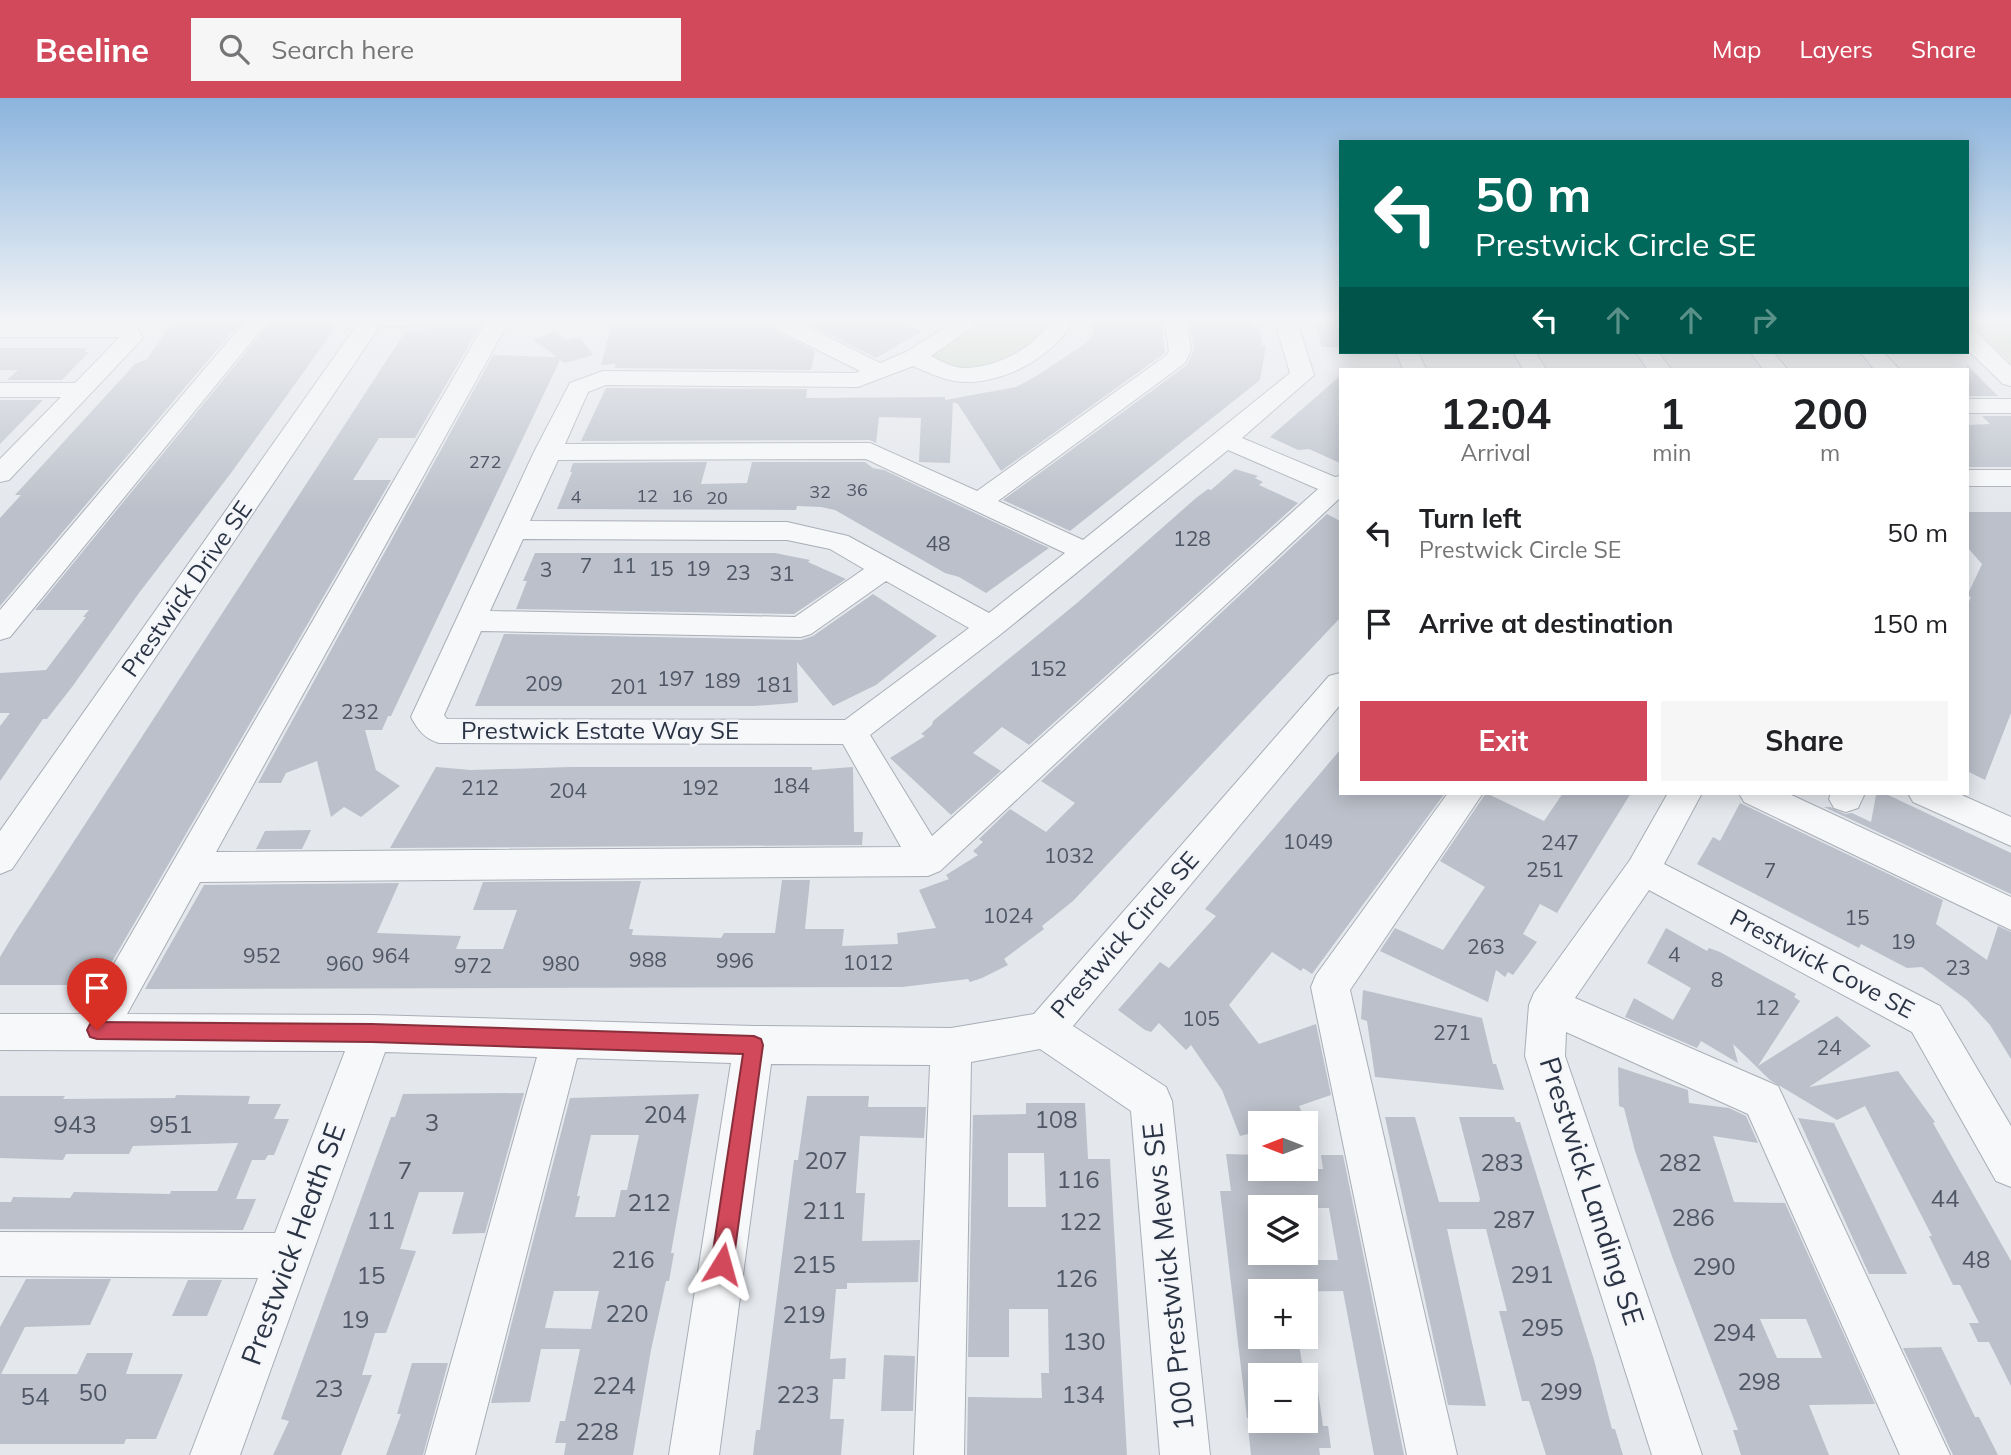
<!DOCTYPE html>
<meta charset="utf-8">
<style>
:root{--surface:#fff;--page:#f6f6f6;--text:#202124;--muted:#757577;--accent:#d1495b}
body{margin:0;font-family:Mulish,sans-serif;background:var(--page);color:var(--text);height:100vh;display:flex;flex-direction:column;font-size:26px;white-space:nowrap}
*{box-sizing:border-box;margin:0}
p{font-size:23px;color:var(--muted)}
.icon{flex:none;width:38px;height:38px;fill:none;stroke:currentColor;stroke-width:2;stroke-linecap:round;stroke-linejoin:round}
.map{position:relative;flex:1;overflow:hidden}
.side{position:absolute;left:1339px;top:270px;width:630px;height:427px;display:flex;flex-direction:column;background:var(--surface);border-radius:0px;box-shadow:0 4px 18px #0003}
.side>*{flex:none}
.banner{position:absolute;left:1339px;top:42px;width:630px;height:214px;border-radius:0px;box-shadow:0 4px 18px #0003;background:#00695c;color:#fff;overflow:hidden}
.needle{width:46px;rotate:270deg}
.fabs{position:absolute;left:1248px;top:1013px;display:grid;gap:14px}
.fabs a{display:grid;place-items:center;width:70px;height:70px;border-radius:0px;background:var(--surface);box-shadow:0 4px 18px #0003;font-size:35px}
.pin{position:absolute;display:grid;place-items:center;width:60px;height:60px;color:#fff;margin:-72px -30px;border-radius:50% 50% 50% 0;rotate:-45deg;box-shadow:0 0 7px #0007}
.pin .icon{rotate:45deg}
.me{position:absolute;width:77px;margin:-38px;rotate:8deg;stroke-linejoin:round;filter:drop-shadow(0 0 5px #0008)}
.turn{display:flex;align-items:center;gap:24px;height:147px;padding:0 21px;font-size:32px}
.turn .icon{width:91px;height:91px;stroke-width:2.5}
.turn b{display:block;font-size:49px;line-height:60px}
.lanes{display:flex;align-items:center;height:66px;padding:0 21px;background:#0003;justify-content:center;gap:35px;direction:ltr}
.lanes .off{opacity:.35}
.eta{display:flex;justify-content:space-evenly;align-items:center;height:119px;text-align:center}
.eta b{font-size:42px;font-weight:700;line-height:49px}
.action{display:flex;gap:14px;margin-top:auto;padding:14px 21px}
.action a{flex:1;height:80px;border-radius:0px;background:var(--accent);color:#fff;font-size:28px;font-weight:700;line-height:80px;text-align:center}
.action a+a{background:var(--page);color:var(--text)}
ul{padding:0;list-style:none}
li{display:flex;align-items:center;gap:21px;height:91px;padding:0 21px}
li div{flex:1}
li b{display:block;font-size:26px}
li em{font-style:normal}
header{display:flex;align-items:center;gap:42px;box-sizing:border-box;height:98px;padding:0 35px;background:var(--accent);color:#fff}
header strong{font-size:33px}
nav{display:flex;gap:38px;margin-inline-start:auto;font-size:24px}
.search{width:490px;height:63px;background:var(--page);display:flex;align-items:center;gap:18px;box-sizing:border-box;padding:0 24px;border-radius:0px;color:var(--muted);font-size:26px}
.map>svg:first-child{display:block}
.green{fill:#c9d6c5}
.building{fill:#bbc0ca;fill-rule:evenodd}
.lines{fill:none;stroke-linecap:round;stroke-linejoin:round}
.minor-casing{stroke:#a9aeb7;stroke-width:2}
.minor{fill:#f7f8fa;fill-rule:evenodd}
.route{fill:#d1495b;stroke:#882f3b;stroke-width:2}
.labels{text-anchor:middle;stroke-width:5;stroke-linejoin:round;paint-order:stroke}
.far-number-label{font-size:18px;fill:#4f5766}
.number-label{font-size:21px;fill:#4f5766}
.street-label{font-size:24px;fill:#2b3445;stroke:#f4f6f9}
.near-number-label{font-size:24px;fill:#4f5766}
.near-street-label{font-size:28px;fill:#2b3445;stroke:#f4f6f9}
</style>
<header>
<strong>Beeline</strong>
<div class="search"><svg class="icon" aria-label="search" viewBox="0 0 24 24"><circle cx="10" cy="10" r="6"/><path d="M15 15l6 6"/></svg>Search here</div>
<nav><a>Map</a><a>Layers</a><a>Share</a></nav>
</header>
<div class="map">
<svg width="2011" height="1357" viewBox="0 0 2011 1357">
<rect width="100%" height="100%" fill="#e4e7ec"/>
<path class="green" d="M973,221H1062L1043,247L974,277L914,259Z
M1967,221H2011V265L1967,224Z"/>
<path class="building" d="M174,221H243L0,508V420L21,397H15L135,266L147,261Z
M273,221H338L330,232H334L231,375L139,495L72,589L47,621H43L0,683V628L10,615H0V575L46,572L86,519H83L89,512H35Z
M798,221H884L888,224L892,221L922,233L876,260Z
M1095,221H1161L1165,255L1001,373L958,306L953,304L950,365L919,364L921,320L879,319L876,345L870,342L581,343L606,290L807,291L806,300L945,299V302L1016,289L1035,279L1083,247L1092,238Z
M1189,221H1251L1252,228H1260L1262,247L1266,248L1260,282L1070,433L1003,402L1187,267L1194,252Z
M1313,221H1340V249H1322Z
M764,227L815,253L811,272L614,270L616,266L601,267L611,228Z
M479,230L415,340H379L353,382H391L95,893H70L74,887H0V859L15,834L405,234L411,231Z
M555,233L566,242L580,239L593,257L565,265L560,262L391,618H388L382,632H365L376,672L400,688L361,719L344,709L331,719L317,663L286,675L281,685H258L493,257L557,259L533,242Z
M0,250H88L84,254H89L62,282H7L18,272H0Z
M1967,267L1998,298H1967Z
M1340,278V365L1309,351L1298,352L1270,339Z
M0,302H43L0,346Z
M1982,318H2011V369H1967V327L1990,326Z
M707,364L701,386L747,385L752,364H865L873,370L884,372L1049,450L986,495L959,479L945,475L835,412L821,409L797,408L796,412L557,411L572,374H570L573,365Z
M1235,371L1258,378L1255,380L1263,384L1259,387L1298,405L1029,647L1002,629L973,655L1001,673L951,717L890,660L925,638L921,636L932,627L933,623L1077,505L1196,400L1208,391L1211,392Z
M1967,414H2011V615L1985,682L1967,673V508L1971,499L1967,498L1982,466L1967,449Z
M1327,416L1340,423V520L1073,803L1042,828L1044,831L1004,861L1008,867L982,880L970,884L968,881L902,889L145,891L204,787L399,785L377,835L461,838L456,851H503L517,812H473L483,784L641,783L629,831H633L632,837L721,840L724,835H775L782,782H810L805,831H844L842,848L898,846L897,835L936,830L919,792L949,781L946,777L978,757L973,753L983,744L979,741L1010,711L1046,734L1075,705L1041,683Z
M535,455H775L810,462L808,464L846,481L794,516L516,511L527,483H523Z
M873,496L937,538L876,587L833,608L797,564L798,604L794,605L754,608H475L504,536L801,542L813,538Z
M1340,652V695H1445L1312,876L1303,870L1301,873L1272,854L1229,907L1259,946L1316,926L1331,997L1299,1008L1305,1021L1289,1026H1260V1033L1240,1038L1222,992L1191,947L1186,952L1159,925L1151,934L1145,932L1118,912L1160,864L1169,870L1216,818L1205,811Z
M436,669L471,672L571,669H812V672L853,669L854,734H863L862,747L390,750Z
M1486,695L1544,723L1563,695H1631L1557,815L1540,806L1523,836L1537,844L1513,877L1508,874L1505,879L1496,872L1488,904L1380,853L1395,830L1443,852L1485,789L1440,763Z
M1886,696L2011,755V796L1824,709H1830L1845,716L1852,715L1871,724L1876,697Z
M1740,705L1943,802L1936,826L1987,862L1998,828L2011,834V961L1990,927L1967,902L1922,869L1907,870L1861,846L1859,850L1697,766L1713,739L1720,743Z
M311,732L302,751H256L265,733Z
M1666,830L1707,853L1709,850L1720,854L1796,896L1794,899L1800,903L1758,968L1837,918L1871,948L1809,989L1898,973L1935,1024L1933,1025L2011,1163V1288L1989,1244H1978L1969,1225H1979L1960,1187H1953L1929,1138H1932L1865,1008L1837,1022L1770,982L1733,946L1738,965L1701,943L1697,950L1625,919L1634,900L1673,922L1691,890L1647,865Z
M1363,892L1482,920L1493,966H1496L1504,992L1375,979L1367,923L1361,921Z
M1618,969L1688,992L1689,1005L1729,1010L1746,1018L1758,1045L1713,1038L1734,1104L1785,1105L1875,1306L1809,1307L1829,1357H1741L1733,1332H1738L1673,1161L1635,1053L1624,1010L1619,1008ZM1760,1221H1806L1822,1260H1777Z
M524,995L485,1135L452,1136L464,1094H419L400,1151L416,1153L386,1235H375L362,1277H372L341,1357H273L289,1323L281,1321L391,1019H395L403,996Z
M699,996L671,1155H674L669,1183H666L651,1252L633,1357H564L566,1345H555L560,1323H565L580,1251H541L530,1304L491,1305L570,1000ZM591,1037H639L627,1092H621L615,1119H575L580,1098H577ZM554,1193H599L591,1231L545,1230Z
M176,997L250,998L248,1006H281L274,1021H289L274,1057H268L265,1062H252L236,1101H256L243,1132L0,1131V1104H11L13,1099L70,1100L74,1094L170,1096L171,1093H217L238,1045L133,1048L129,1056H66L63,1062L0,1060V998H65L63,1001L175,1000Z
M807,998H869L868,1009H926L924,1040L860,1038L856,1092V1095H865L862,1143L920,1142L918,1184L847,1185V1191H836L830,1261L846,1260L845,1281H833L830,1321H844L841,1357H753L756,1332H760L794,1062H798Z
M1026,1005H1085L1088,1061H1110L1127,1357H967L968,1299L1042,1300L1041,1275H1049L1048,1211H1009V1259H968L973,1017L1026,1016ZM1008,1055H1044L1046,1109H1008Z
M1385,1019H1415L1439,1104H1479L1480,1101L1459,1019H1514L1516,1024H1520L1594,1262L1612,1331H1615L1623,1357H1546L1529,1303H1522L1499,1213H1507L1486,1131H1447L1486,1308L1448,1307Z
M1798,1020L1834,1025L1907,1176H1869Z
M1226,1056L1260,1057V1071H1323L1321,1057H1343L1404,1357H1374L1343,1193L1260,1194V1239H1298L1304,1278H1260V1320H1247L1220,1093H1231ZM1260,1110H1329L1338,1162H1297L1296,1155H1260Z
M26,1181H111L90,1227L25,1229L1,1276H77L87,1255H133L126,1276H183L156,1341H126L124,1346H0V1229Z
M188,1182H222L207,1218H172Z
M1941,1249L1975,1319H1979L1998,1357H1953L1903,1250Z
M884,1257L915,1258L913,1313H881Z
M412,1265H448L423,1357H386L401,1316H397Z
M1306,1286H1317L1323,1328H1328L1331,1350H1319L1320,1357H1251L1248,1329L1306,1328Z"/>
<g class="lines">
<defs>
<path id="minor" d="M247,221H270L10,539L0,542V512Z
M361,221H510L216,754L901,749L843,646L439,645C425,641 418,632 411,619L534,354L570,285L603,273L855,275L860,273L766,226L763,221H792L880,265L906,254L958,221H984L931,258C939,262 948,267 956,269C988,275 1038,250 1051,221H1073C1056,260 996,290 954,283C940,280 926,274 913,268L858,289L606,287L588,294L565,346L870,345L977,393L1167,257L1169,252L1164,221H1186L1191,252L1185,265L998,403L1083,442L1290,275L1274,221H1296L1314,277L1242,340L1335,379L1340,378V400L940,773L928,778L200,784L127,916L372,917L754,928L951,930L1034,916L1329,578L1340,575V607L1073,928L1166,989L1172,1003L1210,1357H1160L1131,1013L1040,951L971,964L964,1357H914L930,967L771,966L719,1357H669L731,965L577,960L475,1357H425L537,959L385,954L240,1357H190L258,1180L0,1178V1134L275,1135L345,953L0,952V916H85L484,227L379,229L12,771L0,776V733ZM1228,352L1318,391L932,738L870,637L1001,536ZM866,361L1065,455L989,515L848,438L787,424L530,423L558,362ZM523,441L787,442L830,451L864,471L795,519L490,513ZM886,483L969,530L845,622L447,621L444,617L481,533L801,539L811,536Z
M0,225H127L135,227L143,240L9,382L0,384V361L61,299H0V285H75L120,239H0Z
M1967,231L1975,233L2011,268V288L2003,286L1967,251Z
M1396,254H1418L1426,271H1403Z
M1513,254H1535L1546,271H1523Z
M1636,254H1658L1671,271H1647Z
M1750,254H1773L1787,271H1763Z
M1860,254H1883L1899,271H1874Z
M1967,301H2011V315H1967Z
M1967,372H2011V388H1967Z
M1448,695H1483L1350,892L1457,1357H1407L1311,889L1316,877Z
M1668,695H1702L1664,766L1940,908L2011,1028V1089L1996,1083L1912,934L1649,792L1575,900L1778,988L1950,1357H1900L1748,1016L1566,934L1565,958L1702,1357H1652L1525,958L1529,907L1534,895L1630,762Z
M1739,695H1787L2011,799V832L1744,704Z
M1831,695H1865L1858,710L1846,714L1834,710L1829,701Z
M1908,695H1957L2011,719V748L1913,704Z"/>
</defs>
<use href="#minor" class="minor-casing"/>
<use href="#minor" class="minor"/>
</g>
<linearGradient id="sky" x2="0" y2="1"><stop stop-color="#8bb4dd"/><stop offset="0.54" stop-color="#f3f4f6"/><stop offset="1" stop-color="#f3f4f6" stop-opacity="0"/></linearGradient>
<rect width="2011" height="411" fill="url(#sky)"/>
<path class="route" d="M97,924L372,926L754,938L761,941L763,947L733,1166L730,1173L722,1177L714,1173L711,1166L743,956L372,944L97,941L90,939L87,932L90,926Z"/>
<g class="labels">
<g class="far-number-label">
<text x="485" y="370">272</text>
<text x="857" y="398">36</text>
<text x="820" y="400">32</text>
<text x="647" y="404">12</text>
<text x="682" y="404">16</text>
<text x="576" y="405">4</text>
<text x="717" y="406">20</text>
</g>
<g class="number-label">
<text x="1192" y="448">128</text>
<text x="938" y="453">48</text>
<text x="586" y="475">7</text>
<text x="624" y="475">11</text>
<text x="661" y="478">15</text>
<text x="698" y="478">19</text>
<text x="546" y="479">3</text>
<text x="738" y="482">23</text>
<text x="782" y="483">31</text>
<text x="1048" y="578">152</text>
<text x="676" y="588">197</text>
<text x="722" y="590">189</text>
<text x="544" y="593">209</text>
<text x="774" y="594">181</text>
<text x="629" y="596">201</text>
<text x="360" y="621">232</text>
<text x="791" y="695">184</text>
<text x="480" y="697">212</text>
<text x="700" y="697">192</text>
<text x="568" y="700">204</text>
<text x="1308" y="751">1049</text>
<text x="1560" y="752">247</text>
<text x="1069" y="765">1032</text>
<text x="1545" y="779">251</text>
<text x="1770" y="780">7</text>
<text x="1008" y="825">1024</text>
<text x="1857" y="827">15</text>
<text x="1903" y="851">19</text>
<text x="1486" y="856">263</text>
<text x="1674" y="864">4</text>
<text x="262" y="865">952</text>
<text x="391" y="865">964</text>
<text x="648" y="869">988</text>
<text x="735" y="870">996</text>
<text x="868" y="872">1012</text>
<text x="345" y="873">960</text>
<text x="561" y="873">980</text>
<text x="473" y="875">972</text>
<text x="1958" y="877">23</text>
<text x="1717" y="889">8</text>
<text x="1767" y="917">12</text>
<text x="1201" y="928">105</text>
<text x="1452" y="942">271</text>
<text x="1829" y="957">24</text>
</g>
<g class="street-label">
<text transform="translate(187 491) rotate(-55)" y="8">Prestwick Drive SE</text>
<text x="600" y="641">Prestwick Estate Way SE</text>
<text transform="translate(1125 837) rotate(-49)" y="8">Prestwick Circle SE</text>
<text transform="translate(1822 866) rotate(28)" y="8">Prestwick Cove SE</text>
</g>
<g class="near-number-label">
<text x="665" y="1025">204</text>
<text x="1056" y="1030">108</text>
<text x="432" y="1033">3</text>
<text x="75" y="1035">943</text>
<text x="171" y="1035">951</text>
<text x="826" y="1071">207</text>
<text x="1502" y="1073">283</text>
<text x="1680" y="1073">282</text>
<text x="405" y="1081">7</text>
<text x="1078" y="1090">116</text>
<text x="1945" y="1109">44</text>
<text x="649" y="1113">212</text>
<text x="824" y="1121">211</text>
<text x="1693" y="1128">286</text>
<text x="1514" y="1130">287</text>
<text x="381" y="1131">11</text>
<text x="1080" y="1132">122</text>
<text x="633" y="1170">216</text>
<text x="1976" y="1170">48</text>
<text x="814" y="1175">215</text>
<text x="1714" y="1177">290</text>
<text x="1532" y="1185">291</text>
<text x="371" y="1186">15</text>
<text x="1076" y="1189">126</text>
<text x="627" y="1224">220</text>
<text x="804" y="1225">219</text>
<text x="355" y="1230">19</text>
<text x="1542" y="1238">295</text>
<text x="1734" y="1243">294</text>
<text x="1084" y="1252">130</text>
<text x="1759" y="1292">298</text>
<text x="614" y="1296">224</text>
<text x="329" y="1299">23</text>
<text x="1561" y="1302">299</text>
<text x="93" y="1303">50</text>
<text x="798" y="1305">223</text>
<text x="1083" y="1305">134</text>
<text x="35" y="1307">54</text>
<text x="597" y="1342">228</text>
</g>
<g class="near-street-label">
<text transform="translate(1592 1093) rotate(72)" y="10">Prestwick Landing SE</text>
<text transform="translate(293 1146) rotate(-70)" y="10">Prestwick Heath SE</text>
<text transform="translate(1168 1179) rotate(-96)" y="10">100 Prestwick Mews SE</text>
</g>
</g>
</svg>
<div class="fabs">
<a><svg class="needle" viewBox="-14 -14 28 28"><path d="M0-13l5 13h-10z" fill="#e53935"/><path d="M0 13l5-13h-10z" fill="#757577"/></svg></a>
<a><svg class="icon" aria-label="layers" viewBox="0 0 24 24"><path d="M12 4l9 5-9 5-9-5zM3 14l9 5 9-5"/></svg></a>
<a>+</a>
<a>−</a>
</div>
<div class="pin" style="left:97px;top:932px;background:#d93025"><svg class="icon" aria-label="arrive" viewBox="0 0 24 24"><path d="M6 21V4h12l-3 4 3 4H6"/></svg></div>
<svg class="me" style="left:722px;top:1166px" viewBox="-20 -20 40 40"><path d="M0-17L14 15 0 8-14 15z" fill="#d1495b" stroke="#fff" stroke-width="4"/></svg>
<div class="banner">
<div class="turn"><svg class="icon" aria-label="left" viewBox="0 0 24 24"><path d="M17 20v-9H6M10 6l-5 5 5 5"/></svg><div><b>50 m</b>Prestwick Circle SE</div></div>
<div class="lanes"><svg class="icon" aria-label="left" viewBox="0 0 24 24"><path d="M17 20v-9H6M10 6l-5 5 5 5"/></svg><svg class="icon off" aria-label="ahead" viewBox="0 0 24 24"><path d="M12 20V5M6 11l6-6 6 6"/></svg><svg class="icon off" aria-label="ahead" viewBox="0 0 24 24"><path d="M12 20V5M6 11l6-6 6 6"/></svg><svg class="icon off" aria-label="right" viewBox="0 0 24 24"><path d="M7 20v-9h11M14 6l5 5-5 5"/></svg></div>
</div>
<section class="side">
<div class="eta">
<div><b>12:04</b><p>Arrival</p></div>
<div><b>1</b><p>min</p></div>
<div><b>200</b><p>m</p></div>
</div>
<ul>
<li><svg class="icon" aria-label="left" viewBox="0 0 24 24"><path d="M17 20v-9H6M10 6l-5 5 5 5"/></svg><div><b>Turn left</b><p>Prestwick Circle SE</p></div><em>50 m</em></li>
<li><svg class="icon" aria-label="arrive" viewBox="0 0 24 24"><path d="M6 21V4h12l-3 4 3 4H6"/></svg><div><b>Arrive at destination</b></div><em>150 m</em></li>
</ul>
<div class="action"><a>Exit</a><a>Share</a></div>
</section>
</div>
